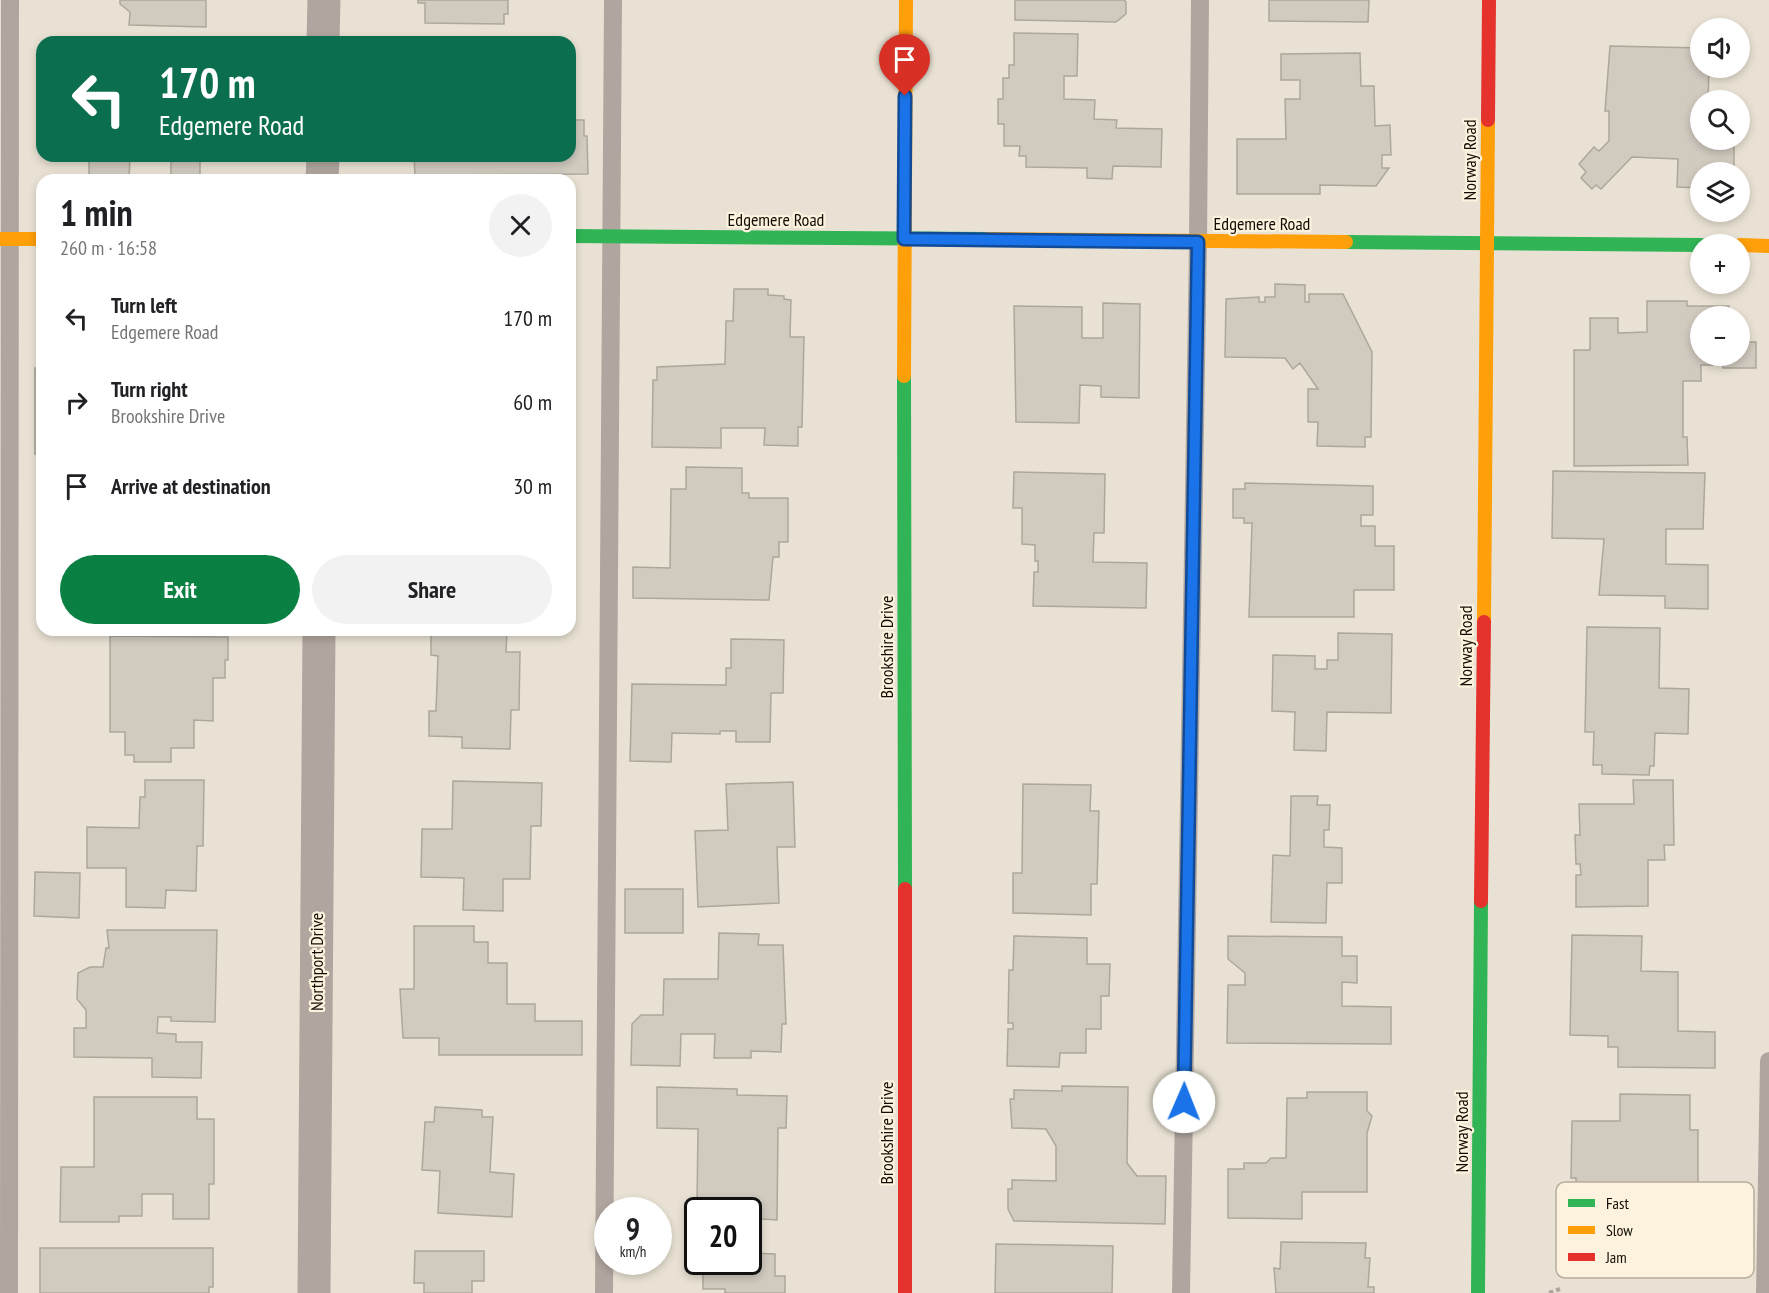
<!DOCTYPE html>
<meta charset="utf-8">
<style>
:root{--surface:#fff;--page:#f2f2f2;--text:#202124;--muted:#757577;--accent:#0b8043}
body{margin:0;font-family:"PT Sans Narrow",sans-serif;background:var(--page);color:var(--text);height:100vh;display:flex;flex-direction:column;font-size:22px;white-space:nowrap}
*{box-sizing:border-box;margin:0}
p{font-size:20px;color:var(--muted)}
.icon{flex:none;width:33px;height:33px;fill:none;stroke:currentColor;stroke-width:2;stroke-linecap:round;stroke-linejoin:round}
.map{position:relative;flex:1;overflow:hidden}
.panel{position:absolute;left:36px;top:174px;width:540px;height:462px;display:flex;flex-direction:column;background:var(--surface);border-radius:18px;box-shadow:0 3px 9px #0003}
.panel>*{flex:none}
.hud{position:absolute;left:36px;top:36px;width:540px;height:126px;border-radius:18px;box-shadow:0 3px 9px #0003;background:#0b6e4f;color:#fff;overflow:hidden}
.fabs{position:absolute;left:1690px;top:18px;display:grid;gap:12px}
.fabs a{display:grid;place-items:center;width:60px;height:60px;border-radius:50%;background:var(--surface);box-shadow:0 3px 9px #0003;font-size:30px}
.speed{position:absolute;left:594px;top:1197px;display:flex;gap:12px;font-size:30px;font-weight:700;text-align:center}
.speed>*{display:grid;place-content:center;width:78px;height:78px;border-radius:50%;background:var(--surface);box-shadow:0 3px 9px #0003;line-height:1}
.speed small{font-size:15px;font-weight:400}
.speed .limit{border:3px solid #111;border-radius:9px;background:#fff;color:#111}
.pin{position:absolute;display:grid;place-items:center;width:51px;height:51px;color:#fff;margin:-62px -26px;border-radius:50% 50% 50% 0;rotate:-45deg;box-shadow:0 0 6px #0007}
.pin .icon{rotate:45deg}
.me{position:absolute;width:66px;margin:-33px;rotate:1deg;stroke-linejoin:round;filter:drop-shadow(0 0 4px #0008)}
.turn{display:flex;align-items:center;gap:21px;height:126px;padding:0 24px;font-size:27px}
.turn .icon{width:78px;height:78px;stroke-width:2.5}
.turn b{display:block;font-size:42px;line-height:51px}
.round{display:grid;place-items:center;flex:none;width:63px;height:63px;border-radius:32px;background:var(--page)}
.head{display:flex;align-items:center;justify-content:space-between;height:102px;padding:0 24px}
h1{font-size:36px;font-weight:700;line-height:45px}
.button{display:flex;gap:12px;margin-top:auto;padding:12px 24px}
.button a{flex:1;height:69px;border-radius:36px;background:var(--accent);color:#fff;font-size:24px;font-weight:700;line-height:69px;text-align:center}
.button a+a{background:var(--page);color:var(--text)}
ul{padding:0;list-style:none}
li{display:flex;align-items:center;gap:18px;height:84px;padding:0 24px}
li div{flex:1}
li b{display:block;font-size:22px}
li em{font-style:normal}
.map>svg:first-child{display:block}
.building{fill:#d0cabf;stroke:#aca79c;stroke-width:1.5}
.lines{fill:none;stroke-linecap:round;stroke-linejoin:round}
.path{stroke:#aea69d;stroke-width:4;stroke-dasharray:4.5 3;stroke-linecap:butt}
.lane{stroke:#b1a69f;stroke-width:18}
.street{stroke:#b1a69f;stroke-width:33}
.fast{stroke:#30b455;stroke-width:14}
.slow{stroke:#ff9f0a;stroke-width:14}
.jam{stroke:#e5322d;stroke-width:14}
.route-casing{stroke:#114b97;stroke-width:15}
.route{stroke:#1a73e8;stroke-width:10}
.labels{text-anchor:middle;stroke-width:4.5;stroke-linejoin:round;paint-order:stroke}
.street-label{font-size:18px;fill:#110d05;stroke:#fdf2de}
.key{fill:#fdf2de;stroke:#b6ad9d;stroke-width:1.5}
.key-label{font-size:16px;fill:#110d05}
</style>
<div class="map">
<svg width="1769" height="1293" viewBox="0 0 1769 1293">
<rect width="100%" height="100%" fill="#e9e2d4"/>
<path class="building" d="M120,0H206V27L129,25L130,12L120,4Z
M418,0H508V14H504V24L425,23V3H418Z
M1015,0H1124L1126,2V14L1116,22L1015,20Z
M1269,0H1369L1368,22L1269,21Z
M1014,33L1078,34L1077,76H1064V99L1095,100L1094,119L1117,120L1116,128L1162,129L1161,167L1113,166L1112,179L1087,178V168L1026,167V156H1019L1020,146H1004V124H998V99H1003V78H1009V65H1014Z
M1610,46L1701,48V68H1709L1708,100H1701V140H1724V146L1734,147V172H1701V188L1677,187L1678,159L1632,157L1601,189L1596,185L1592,189L1581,178L1586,172L1579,164L1594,147L1599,151L1609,141V111H1605Z
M1360,53L1361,86H1374L1375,126L1390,125L1391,155H1382V168H1389L1376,186L1320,185V194H1237V139H1286L1285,99H1300V80H1281V54Z
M570,120H584V136H587L588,174L415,175L414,156H570Z
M89,156H130L129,180H89Z
M171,156H200V180H171Z
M1275,284L1305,285V302H1309V294H1343L1372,352L1371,437H1365V447L1317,446L1318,422H1308V389H1318L1300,363L1293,369L1285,358L1225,357L1226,299L1259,297V302H1265V297H1275Z
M734,289H768V295L784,296V299L791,300L790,337H804L802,427H798V446L764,445L765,428H721V448L652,447L653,380H657V367L725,364L726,321H733Z
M1647,301H1687V306H1729V316H1701V356H1713V365H1701V381H1683V437H1687L1688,465L1574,466V350H1590V318H1618V333L1647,332Z
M1103,303L1140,304L1139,398L1101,397V386L1080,385L1079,423L1016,422L1014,306L1082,307V338H1103Z
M1740,342H1756V368H1723V356H1740Z
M35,368H42V454H35Z
M686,467L742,468V493H749V498H788V542H779V557H773L769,600L633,598V567L670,568L671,489H686Z
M1553,471L1705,473L1703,529H1666V564L1708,565V609L1665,608V596L1599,595L1604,539L1552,538Z
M1014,472L1105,474L1104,533H1094L1093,562L1147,563L1146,608L1033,606L1034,572H1038V561H1035V545L1022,544V508H1013Z
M1245,483L1373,486V515H1361V526H1375V546H1394V590H1354V617H1249L1252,523H1244V518H1233V489H1245Z
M1587,627L1660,628L1659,688L1689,689L1688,734L1655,733L1654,766H1650L1649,775L1602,774V765H1593L1594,732H1585Z
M431,630L507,631L506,652H520L519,710H511L510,749L462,748V737L429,736V711H436L438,656L431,655Z
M1338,633L1392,634L1391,713L1327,712L1326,751L1294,750L1295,712L1272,711L1273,655L1315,656V669H1327V660H1338Z
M110,636L228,637V660H225V678H213V721L194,720V748H171V762H134V755H125V732H110Z
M731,639L784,640L783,693H771L770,742H736V731H720V734L672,733L671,762L630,761L632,684L726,685V668H731Z
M145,780H204L203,846H197L196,891L166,890L165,908L126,907V868H87V827L139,828L140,797H145Z
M1633,780H1673L1674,845H1664L1665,860H1648V906L1576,907V875H1581L1580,864H1576L1575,835H1580L1579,804H1634Z
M453,781L542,783L541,826H531L530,879H503V911L463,910L464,878L421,877L422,829H452Z
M793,782L795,847H777L779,903L698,907L695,831L728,830L726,784Z
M1023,784L1091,785L1090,811H1099L1097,884H1091V915L1013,913V873H1022Z
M1291,796H1318L1317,805H1330L1329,830H1324V847L1342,848V883H1327L1326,923L1271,922L1273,855L1290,856Z
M35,872L80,873L79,918L34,916Z
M625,889H683V933H625Z
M414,926H474V942H488V963H507V1004H535V1021H582V1055H439V1038H403L400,989H414Z
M107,930H217L215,1022L171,1021V1017H158L157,1033L176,1034V1042H202L201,1078L152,1077V1058L74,1057V1028H86V1010L77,999L78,973L90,967H103L106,948H109Z
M719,933L759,934L758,945H783L786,1024H782L781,1052L751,1051V1058H714L715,1034H681L680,1066L631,1065L632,1024L641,1015H663L664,979H718Z
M1572,935L1642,936L1641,971L1678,972V1031L1715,1032V1068L1618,1067V1047H1608V1036L1570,1035Z
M1014,936L1087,938V964H1110L1109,996H1101V1029H1086V1053H1060L1059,1067L1007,1066L1008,1029H1013V1023H1008L1009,970H1013Z
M1228,936L1342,937V956H1357V983L1342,982V1006L1391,1007V1044L1227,1043L1228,985H1245V973L1228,959Z
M1062,1086L1128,1087L1127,1163L1137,1176H1166L1165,1224L1014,1221L1008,1209V1189H1012V1180L1056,1181V1146L1046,1129L1012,1128L1010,1099H1014V1090L1062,1091Z
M657,1087L737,1089V1095L787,1096L786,1128H778L777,1220L748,1218V1210H718V1201H697L698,1129L657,1128Z
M1307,1092H1367V1111L1372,1116L1367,1133V1192H1302V1219L1228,1218V1169H1244V1163H1266L1271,1158H1286L1287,1098H1307Z
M1620,1094L1690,1095V1130H1698V1188L1712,1189V1226L1593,1224L1594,1196H1576V1178H1571L1572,1121H1620Z
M94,1097H197V1119H214V1184H209V1219H173V1194H142V1216H119V1222H60L61,1167H94Z
M435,1107L482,1110V1117H493L490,1172L514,1174L512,1217L438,1213L440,1171L422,1170L425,1122H434Z
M748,1242H752V1253L775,1254V1276H785V1293H725V1289H703V1262H748Z
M1281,1242L1366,1243L1365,1258H1370L1368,1287H1374V1293H1276L1274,1268L1280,1269Z
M996,1244L1113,1246L1112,1293H995Z
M40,1248H213V1287H209V1293H40Z
M415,1251H484V1281H472V1293H424V1283H414Z"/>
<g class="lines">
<path class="path" d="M1549,1293L1560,1289"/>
<path class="lane" d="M9,1293L10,0
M604,1293L613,0
M1181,1293L1198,242L1200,0
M1765,1293L1769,1061"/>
<path class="street" d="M323,42L324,0
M322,180L323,156
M314,1293L319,630"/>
<path class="fast" d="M570,236L988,239
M1346,242L1701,245
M904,376L905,889
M1478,1293L1481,901"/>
<path class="slow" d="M0,239H42
M988,239L1346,242
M1740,245L1769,246
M904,376L906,0
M1484,622L1488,120"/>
<path class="jam" d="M1488,120L1489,0
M905,889V1293
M1481,901L1484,622"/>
</g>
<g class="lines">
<defs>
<path id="route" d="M905,96L904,239L1198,242L1184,1102"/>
</defs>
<use href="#route" class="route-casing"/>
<use href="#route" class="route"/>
</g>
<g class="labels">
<g class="street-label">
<text transform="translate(1470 160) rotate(-90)" y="6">Norway Road</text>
<text x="776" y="226">Edgemere Road</text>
<text x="1262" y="230">Edgemere Road</text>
<text transform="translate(1466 646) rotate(-90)" y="6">Norway Road</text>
<text transform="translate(887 647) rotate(-90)" y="6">Brookshire Drive</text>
<text transform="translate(317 962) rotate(-90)" y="6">Northport Drive</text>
<text transform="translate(1462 1132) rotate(-90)" y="6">Norway Road</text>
<text transform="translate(887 1133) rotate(-90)" y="6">Brookshire Drive</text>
</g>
</g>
<rect x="1556" y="1182" width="198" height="96" rx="9" class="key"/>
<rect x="1568" y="1199" width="27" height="8" fill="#30b455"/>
<rect x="1568" y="1226" width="27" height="8" fill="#ff9f0a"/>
<rect x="1568" y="1253" width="27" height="8" fill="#e5322d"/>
<g class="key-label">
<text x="1606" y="1209">Fast</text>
<text x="1606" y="1236">Slow</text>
<text x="1606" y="1263">Jam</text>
</g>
</svg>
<div class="fabs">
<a><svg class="icon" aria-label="sound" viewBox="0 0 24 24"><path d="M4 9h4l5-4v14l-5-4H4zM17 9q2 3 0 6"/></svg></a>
<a><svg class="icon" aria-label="search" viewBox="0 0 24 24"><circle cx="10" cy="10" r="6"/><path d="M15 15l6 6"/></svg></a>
<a><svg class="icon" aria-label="layers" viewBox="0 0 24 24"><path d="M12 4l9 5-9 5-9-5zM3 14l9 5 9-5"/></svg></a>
<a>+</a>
<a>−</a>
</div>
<div class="speed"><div>9<small>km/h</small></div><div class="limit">20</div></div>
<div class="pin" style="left:905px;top:96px;background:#d93025"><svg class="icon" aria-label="arrive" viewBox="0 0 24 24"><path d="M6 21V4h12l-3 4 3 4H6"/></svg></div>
<svg class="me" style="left:1184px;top:1102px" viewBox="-20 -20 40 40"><circle r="19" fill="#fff"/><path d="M0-13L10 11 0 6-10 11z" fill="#1a73e8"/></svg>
<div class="hud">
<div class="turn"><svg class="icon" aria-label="left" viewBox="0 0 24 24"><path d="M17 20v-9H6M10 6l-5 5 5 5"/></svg><div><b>170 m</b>Edgemere Road</div></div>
</div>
<section class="panel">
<div class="head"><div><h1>1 min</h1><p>260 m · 16:58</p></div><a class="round"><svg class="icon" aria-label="close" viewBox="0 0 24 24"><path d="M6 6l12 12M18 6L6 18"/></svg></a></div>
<ul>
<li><svg class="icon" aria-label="left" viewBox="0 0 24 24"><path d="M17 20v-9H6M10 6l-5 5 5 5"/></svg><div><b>Turn left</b><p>Edgemere Road</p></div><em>170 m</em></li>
<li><svg class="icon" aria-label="right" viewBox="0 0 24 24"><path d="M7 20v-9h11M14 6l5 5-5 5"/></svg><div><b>Turn right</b><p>Brookshire Drive</p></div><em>60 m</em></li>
<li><svg class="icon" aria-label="arrive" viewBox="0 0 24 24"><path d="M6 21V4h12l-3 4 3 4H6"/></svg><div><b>Arrive at destination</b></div><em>30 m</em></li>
</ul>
<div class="button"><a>Exit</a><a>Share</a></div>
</section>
</div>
